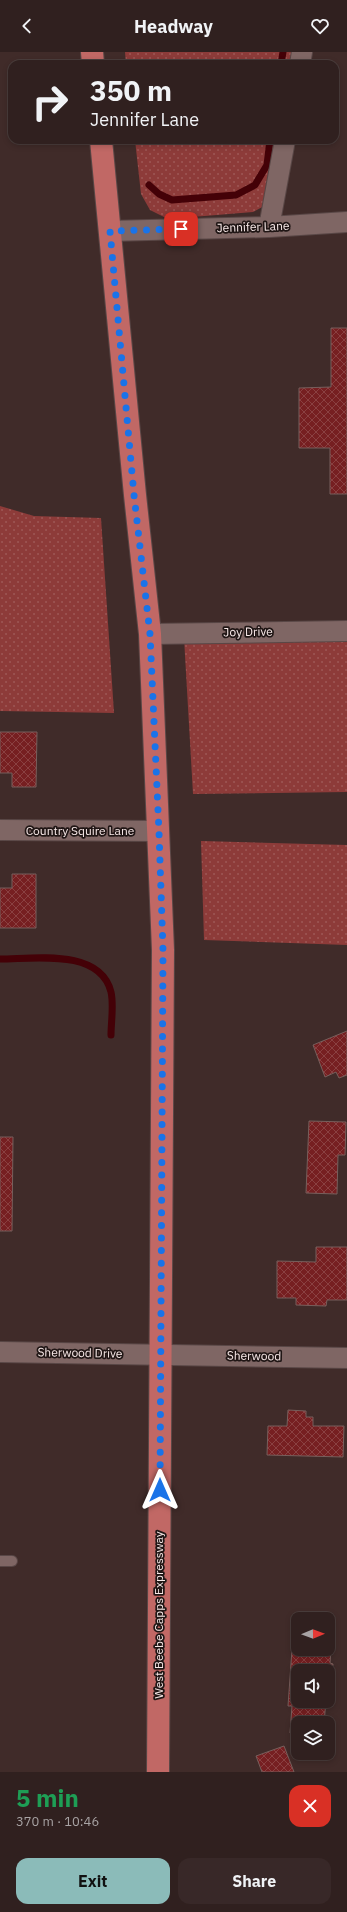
<!DOCTYPE html>
<meta charset="utf-8">
<style>
:root{--surface:#30201f;--page:#382828;--text:#f1f3f6;--muted:#a8a3a4;--line:#4b3e3d;--accent:#8bbbb9}
body{margin:0;font-family:"IBM Plex Sans",sans-serif;background:var(--page);color:var(--text);height:100vh;display:flex;flex-direction:column;font-size:15px;white-space:nowrap}
*{box-sizing:border-box;margin:0}
p{font-size:13px;color:var(--muted)}
.icon{flex:none;width:22px;height:22px;fill:none;stroke:currentColor;stroke-width:2;stroke-linecap:round;stroke-linejoin:round}
.map{position:relative;height:1720px;overflow:hidden}
.panel{display:flex;flex-direction:column;background:var(--surface);flex:1}
.panel>*{flex:none}
.guide{position:absolute;left:8px;top:8px;width:331px;height:84px;border-radius:12px;box-shadow:0 2px 6px #0003,0 0 0 1px var(--line);background:#30201f;color:var(--text);overflow:hidden}
.needle{width:26px;rotate:89deg}
.buttons{position:absolute;left:291px;top:1560px;display:grid;gap:8px}
.buttons a{display:grid;place-items:center;width:44px;height:44px;border-radius:8px;background:var(--surface);box-shadow:0 2px 6px #0003,0 0 0 1px var(--line);font-size:20px}
.pin{position:absolute;display:grid;place-items:center;width:34px;height:34px;color:#fff;margin:-17px;border-radius:8px;box-shadow:0 2px 6px #0006}
.me{position:absolute;width:44px;margin:-22px;rotate:0deg;stroke-linejoin:round;filter:drop-shadow(0 0 3px #0008)}
.turn{display:flex;align-items:center;gap:14px;height:84px;padding:0 16px;font-size:18px}
.turn .icon{width:52px;height:52px;stroke-width:2.5}
.turn b{display:block;font-size:28px;line-height:34px}
.round{display:grid;place-items:center;flex:none;width:42px;height:42px;border-radius:12px;background:var(--page)}
.summary{display:flex;align-items:center;justify-content:space-between;height:68px;padding:0 16px}
h1{font-size:24px;font-weight:800;line-height:30px;color:#1e9e55}
.cta{display:flex;gap:8px;margin-top:auto;padding:8px 16px}
.cta a{flex:1;height:46px;border-radius:12px;background:var(--accent);color:#111;font-size:16px;font-weight:800;line-height:46px;text-align:center}
.cta a+a{background:var(--page);color:var(--text)}
header{display:flex;justify-content:space-between;align-items:center;height:52px;padding:0 16px;background:var(--surface);font-size:18px;font-weight:800}
.map>svg:first-child{display:block}
.grass{fill:url(#grass-dots)}
.lines{fill:none;stroke-linecap:round;stroke-linejoin:round}
.stream{stroke:#440107;stroke-width:7}
.building{fill:url(#building-cross-hatch);stroke:#775f5c}
.service-casing{stroke:#594746;stroke-width:12}
.minor-casing{stroke:#594746;stroke-width:22}
.primary-casing{stroke:#594746;stroke-width:24}
.service{stroke:#7f6664;stroke-width:10}
.minor{stroke:#7f6664;stroke-width:20}
.primary{stroke:#c16865;stroke-width:22}
.route{stroke:#1a73e8;stroke-width:7;stroke-dasharray:0 12.6}
.labels{text-anchor:middle;stroke-width:3.5;stroke-linejoin:round;paint-order:stroke}
.street-label{font-size:12px;fill:#f9eae9;stroke:#201615}
</style>
<header><svg class="icon" aria-label="back" viewBox="0 0 24 24"><path d="M15 5l-7 7 7 7"/></svg>Headway<svg class="icon" aria-label="heart" viewBox="0 0 24 24"><path d="M12 20l-8-8c-3-5 5-10 8-4 3-6 11-1 8 4z"/></svg></header>
<div class="map">
<svg width="347" height="1720" viewBox="0 0 347 1720">
<defs>
<pattern id="grass-dots" width="8" height="8" patternUnits="userSpaceOnUse"><rect width="8" height="8" fill="#8d3b39"/><path d="M2 2h.1M6 6h.1" fill="none" stroke="#9e5856" stroke-width="1.8" stroke-linecap="round"/></pattern>
<pattern id="building-cross-hatch" width="8" height="8" patternUnits="userSpaceOnUse"><rect width="8" height="8" fill="#761f21"/><path d="M0 0l8 8M0 8l8-8" fill="none" stroke="#8a4041"/></pattern>
</defs>
<rect width="100%" height="100%" fill="#402b29"/>
<path class="grass" d="M125,0H297L295,12H126Z
M135,88H281L266,153L253,160L168,167L150,158L141,142Z
M0,454L34,464L101,466L114,661L0,659Z
M347,585V740L193,742L184,586Z
M201,789L347,793V893L204,888Z"/>
<g class="lines">
<path class="stream" d="M281,12L283,0
M149,133L159,142L172,148L236,143L255,133L267,113L270,88
M0,907C34,907 100,896 111,940C114,953 111,970 111,983"/>
</g>
<path class="building" d="M331,276H347V442H330V396H299V336L331,335Z
M0,680H37L36,735H12V721H0Z
M12,822H36V876H0V836H12Z
M347,979V1023L339,1026L336,1020L325,1025L313,993Z
M309,1069L346,1070L345,1103H338L337,1142L306,1141Z
M0,1085H13L12,1179H0Z
M316,1195H347V1248H327L326,1254L296,1253V1246H277V1209L316,1210Z
M288,1358L306,1359V1365H313V1374H344L343,1405L267,1403L268,1374H287Z
M294,1569H298V1597H328V1571L333,1572L330,1611L333,1612L331,1634H328V1619H298V1649H326L324,1671H298V1681H290L292,1654H288Z
M284,1694L294,1720H262L256,1704Z"/>
<g class="lines">
<defs>
<path id="service" d="M0,1509H12"/>
<path id="minor" d="M300,12L302,0
M269,175L285,88
M110,179L269,175L347,170
M150,582L347,579
M0,778L159,779
M0,1300L347,1306"/>
<path id="primary" d="M92,0L93,12
M101,88L135,443L150,582L163,898L158,1720"/>
</defs>
<use href="#service" class="service-casing"/>
<use href="#minor" class="minor-casing"/>
<use href="#primary" class="primary-casing"/>
<use href="#service" class="service"/>
<use href="#minor" class="minor"/>
<use href="#primary" class="primary"/>
</g>
<g class="lines">
<path class="route" d="M160,1438L163,898L159,780L150,582L134,443L110,179L181,177"/>
</g>
<g class="labels">
<g class="street-label">
<text transform="translate(253 175) rotate(-2)" y="4">Jennifer Lane</text>
<text transform="translate(248 580) rotate(-1)" y="4">Joy Drive</text>
<text x="80" y="783">Country Squire Lane</text>
<text transform="translate(80 1301) rotate(1)" y="4">Sherwood Drive</text>
<text transform="translate(254 1304) rotate(1)" y="4">Sherwood</text>
<text transform="translate(159 1563) rotate(-90)" y="4">West Beebe Capps Expressway</text>
</g>
</g>
</svg>
<div class="buttons">
<a><svg class="needle" viewBox="-14 -14 28 28"><path d="M0-13l5 13h-10z" fill="#e53935"/><path d="M0 13l5-13h-10z" fill="#a8a3a4"/></svg></a>
<a><svg class="icon" aria-label="sound" viewBox="0 0 24 24"><path d="M4 9h4l5-4v14l-5-4H4zM17 9q2 3 0 6"/></svg></a>
<a><svg class="icon" aria-label="layers" viewBox="0 0 24 24"><path d="M12 4l9 5-9 5-9-5zM3 14l9 5 9-5"/></svg></a>
</div>
<div class="pin" style="left:181px;top:177px;background:#d93025"><svg class="icon" aria-label="arrive" viewBox="0 0 24 24"><path d="M6 21V4h12l-3 4 3 4H6"/></svg></div>
<svg class="me" style="left:160px;top:1438px" viewBox="-20 -20 40 40"><path d="M0-17L14 15 0 8-14 15z" fill="#1a73e8" stroke="#fff" stroke-width="4"/></svg>
<div class="guide">
<div class="turn"><svg class="icon" aria-label="right" viewBox="0 0 24 24"><path d="M7 20v-9h11M14 6l5 5-5 5"/></svg><div><b>350 m</b>Jennifer Lane</div></div>
</div>
</div>
<section class="panel">
<div class="summary"><div><h1>5 min</h1><p>370 m · 10:46</p></div><a class="round" style="background:#d93025;color:#fff"><svg class="icon" aria-label="close" viewBox="0 0 24 24"><path d="M6 6l12 12M18 6L6 18"/></svg></a></div>
<div class="cta"><a>Exit</a><a>Share</a></div>
</section>
